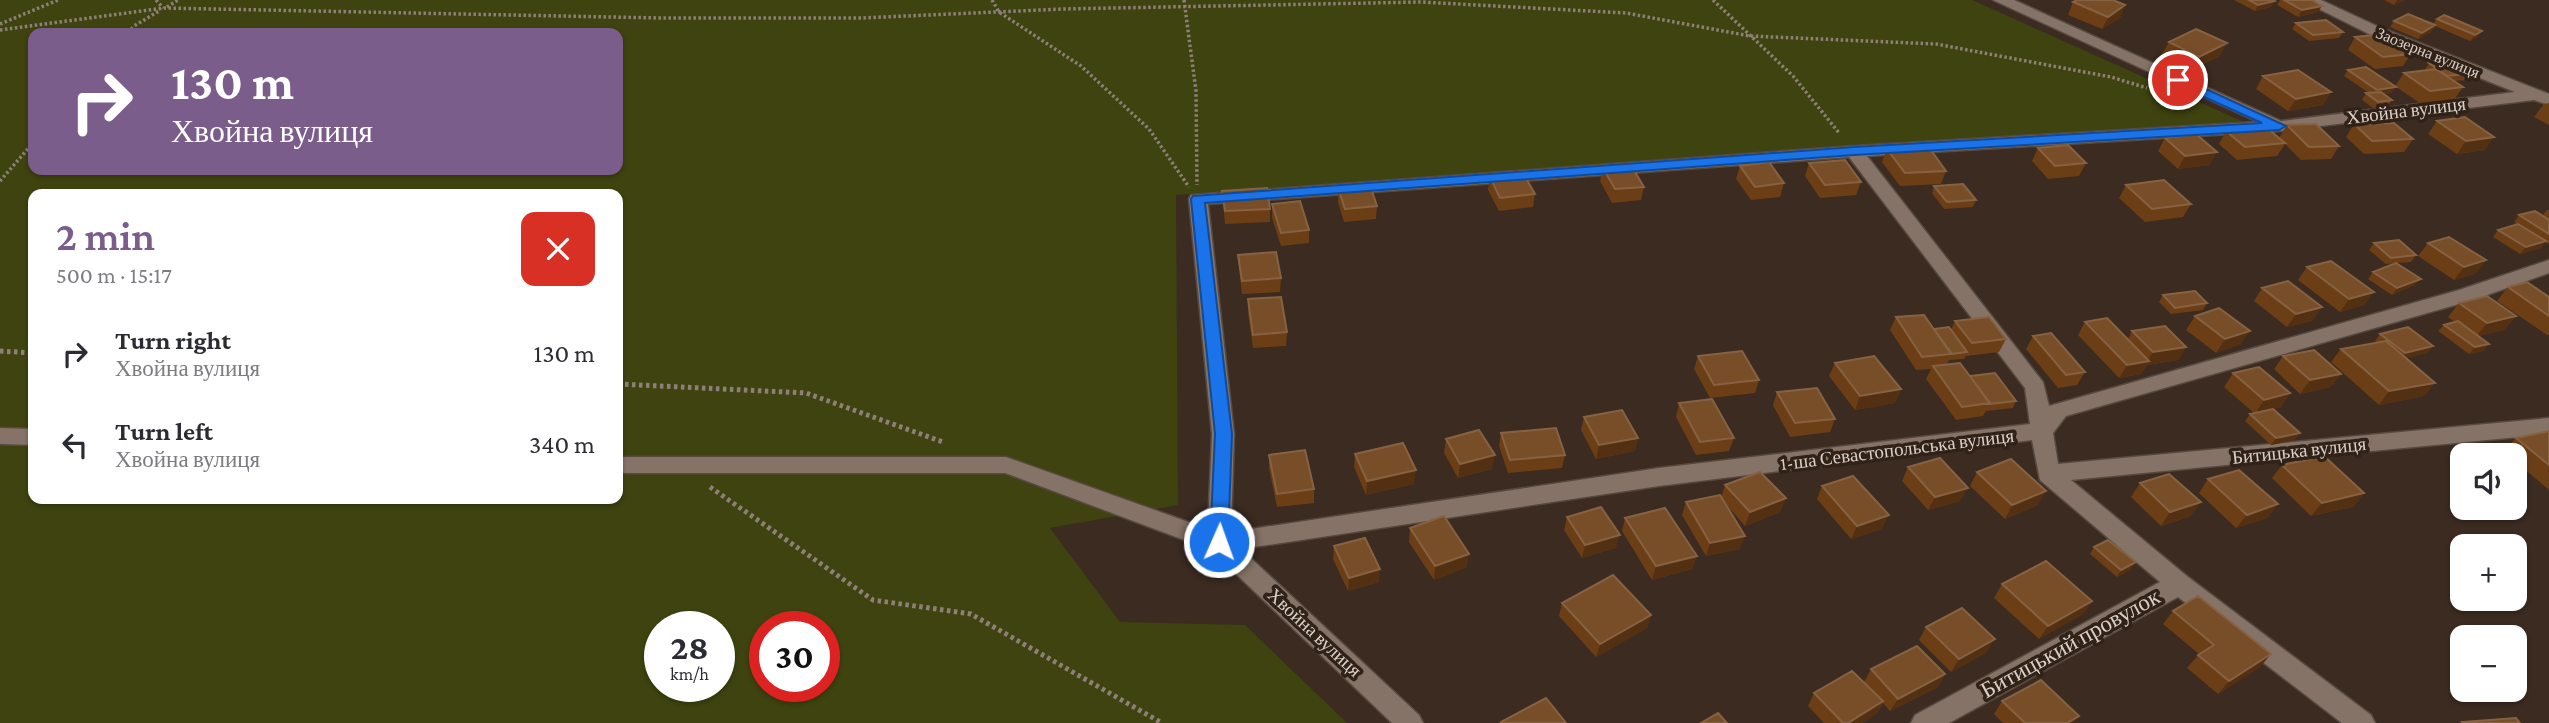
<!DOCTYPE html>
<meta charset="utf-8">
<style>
:root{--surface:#fff;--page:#f7f7f7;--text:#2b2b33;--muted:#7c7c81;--accent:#7a5d8b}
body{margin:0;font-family:"Crimson Pro",serif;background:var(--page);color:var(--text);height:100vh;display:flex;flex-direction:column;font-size:26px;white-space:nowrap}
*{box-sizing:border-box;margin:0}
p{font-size:23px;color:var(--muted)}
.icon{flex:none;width:38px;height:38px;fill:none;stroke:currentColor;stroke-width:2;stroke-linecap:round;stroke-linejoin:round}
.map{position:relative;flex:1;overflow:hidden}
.panel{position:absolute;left:28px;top:189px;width:595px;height:315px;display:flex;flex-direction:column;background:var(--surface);border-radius:14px;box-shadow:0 2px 5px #0004}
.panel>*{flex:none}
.guide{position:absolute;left:28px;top:28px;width:595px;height:147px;border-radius:14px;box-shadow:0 2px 5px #0004;background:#7a5d8b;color:#fff;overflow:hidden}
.fabs{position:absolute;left:2450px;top:443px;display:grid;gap:14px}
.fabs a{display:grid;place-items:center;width:77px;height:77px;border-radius:14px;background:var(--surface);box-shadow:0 2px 5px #0004;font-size:35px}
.speed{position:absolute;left:644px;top:611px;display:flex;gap:14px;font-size:35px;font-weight:700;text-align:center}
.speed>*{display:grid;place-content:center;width:91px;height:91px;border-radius:50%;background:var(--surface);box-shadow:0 2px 5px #0004;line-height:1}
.speed small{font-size:18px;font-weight:400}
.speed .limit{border:10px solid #d22;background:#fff;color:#111}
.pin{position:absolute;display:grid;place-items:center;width:60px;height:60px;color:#fff;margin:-30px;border:4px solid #fff;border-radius:50%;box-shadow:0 2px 7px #0007}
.me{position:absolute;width:77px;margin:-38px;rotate:2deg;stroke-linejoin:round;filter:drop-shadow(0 0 5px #0008)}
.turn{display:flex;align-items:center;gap:24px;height:147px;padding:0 28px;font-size:32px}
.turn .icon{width:91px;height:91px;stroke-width:2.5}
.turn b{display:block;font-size:49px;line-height:60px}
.round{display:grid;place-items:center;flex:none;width:74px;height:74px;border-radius:14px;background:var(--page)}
.summary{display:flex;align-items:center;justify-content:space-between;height:119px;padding:0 28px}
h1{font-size:42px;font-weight:600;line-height:52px;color:var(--accent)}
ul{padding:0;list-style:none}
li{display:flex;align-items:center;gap:21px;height:91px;padding:0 28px}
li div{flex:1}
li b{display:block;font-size:26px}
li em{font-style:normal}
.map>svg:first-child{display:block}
.green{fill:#3e430f;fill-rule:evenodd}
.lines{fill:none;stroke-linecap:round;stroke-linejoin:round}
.minor-casing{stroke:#56493f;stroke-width:3}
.path-far1{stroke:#8d8078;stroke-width:3.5;stroke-dasharray:2.5 2.5;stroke-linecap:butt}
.path{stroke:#8d8078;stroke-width:5;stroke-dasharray:3.5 3.5;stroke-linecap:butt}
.minor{fill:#867367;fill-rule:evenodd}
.wall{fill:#6c3e16}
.shaded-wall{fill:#543012}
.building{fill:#784e29;stroke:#876242;stroke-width:2}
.route{fill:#1a73e8;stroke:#114b97;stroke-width:2}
.labels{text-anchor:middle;stroke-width:7;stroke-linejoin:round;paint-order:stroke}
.far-street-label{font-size:16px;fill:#dad0c9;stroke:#312217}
.street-label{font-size:19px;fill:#dad0c9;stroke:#312217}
.near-street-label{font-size:23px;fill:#dad0c9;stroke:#312217}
</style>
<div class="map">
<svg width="2549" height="723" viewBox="0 0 2549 723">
<rect width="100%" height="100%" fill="#3b2b21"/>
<path class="green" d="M0,0H1972L2246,123L1864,144L1176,195L1178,505L1050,528L1120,622L1245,625L1347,723H0ZM33,33H618V170H33ZM33,194H618V499H33ZM660,626H719V686H660ZM765,626H824V686H765Z"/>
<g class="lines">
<defs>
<path id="minor" d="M1993,0H2014L2281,121L2515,92L2367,33L2301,0H2321L2379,27L2549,94V105L2534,100L2279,131L1867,156L2043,382L2049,406L2459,290L2549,260V273L2473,300L2066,416L2053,433L2058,464L2549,418V434L2071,480L2188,577L2371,715L2375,723H2342L2178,597L1949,723H1911L1915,715L2160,582L2040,480L2032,440L1659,486L1241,549L1419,715L1423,723H1392L1211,550L1005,473H618V457H1006L1208,529L1212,434L1189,199L1191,195L1854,146L2258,122ZM1849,157L2025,388L2030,424L1659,468L1231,532L1234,434L1208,204Z
M0,428L33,429V445L0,444Z"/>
</defs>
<use href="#minor" class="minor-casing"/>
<path class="path-far1" d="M156,0L163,8
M992,0L999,12L1081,66L1149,129L1189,187
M1184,0L1196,91L1197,185
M1713,0L1793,76L1840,134
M167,7L178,0
M0,24L58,0
M0,30L164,8L660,18H861L1063,9L1421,2L1626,13L1750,36L1936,44L2111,77L2147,88
M128,33L134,26L159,11
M0,181L33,143"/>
<path class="path" d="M0,351L33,353
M618,384L806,393L943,442
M710,487L873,600L971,614L1162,723"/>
<use href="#minor" class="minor"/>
</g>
<path class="wall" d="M2234,0H2274L2271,7L2255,11Z
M2280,0H2312L2318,12L2298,17L2277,5Z
M2384,0H2405L2394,5Z
M2073,2L2125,5L2120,18L2102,29L2068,15Z
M2437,19L2482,31L2477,37L2470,41L2435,26L2431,32L2418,39L2390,27L2394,21L2433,24Z
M2296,23L2343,32L2339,38L2309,41L2292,29Z
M2355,37L2411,54L2403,66L2375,69L2348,50Z
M2169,42L2220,56L2193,69L2162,54Z
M2429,63L2473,73L2468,80L2455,81L2463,87L2454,100L2421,104L2395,86L2404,73L2425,70Z
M2348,70L2396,87L2391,93L2384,94L2392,100L2388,106L2373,108L2362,100L2366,93H2369L2344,76Z
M2263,76L2331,92L2323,105L2288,111L2256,89Z
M2549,103V125L2534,117L2544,104Z
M2437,121L2485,150L2457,154L2428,134Z
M2354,124L2413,139L2404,152L2364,154L2346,137Z
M2287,125L2339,146L2331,159L2301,160L2285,144L2277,156L2237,160L2219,144L2226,131L2279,138Z
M2165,138L2210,165L2178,169L2158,151Z
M2038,148L2086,163L2079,176L2048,179L2032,161Z
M1887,149L1946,171L1941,184L1900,186L1882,162Z
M1809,163L1861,182L1856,195L1820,198L1805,176Z
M1740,166L1784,183L1780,197L1751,200L1736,179Z
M1603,168L1644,187L1641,200L1612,203L1600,181Z
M1490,177L1535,194L1533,207L1499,211L1488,190Z
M2126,185L2191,204L2183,217L2145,222L2119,198Z
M1934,186L1976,200L1973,207L1944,209L1932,193Z
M1338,188L1377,206L1376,219L1344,222L1338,202Z
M1222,191L1270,209V222L1225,224Z
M1272,204L1309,230V243L1281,246L1272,218Z
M2547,210H2549V244L2545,242L2541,248L2520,254L2493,237L2498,230L2517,224L2514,222L2519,215L2542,216Z
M2374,243L2416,255L2411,262L2396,263L2415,285L2392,295L2368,279L2373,272L2395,263L2386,264L2369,250Z
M2428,243L2486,260L2475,274L2454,280L2418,256Z
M1238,255L1281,278L1280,292L1242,294L1239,268Z
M2307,267L2364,305L2340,312L2298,280Z
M2508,287L2549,297V335H2547L2497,301Z
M2262,288L2322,307L2312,321L2287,327L2254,301Z
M2163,295L2207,303L2203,310L2171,314L2159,302Z
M1248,299L1287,332L1286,346L1253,348L1248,313Z
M2459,303L2516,316L2504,330L2478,336L2489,344L2483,351L2469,354L2438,331L2444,325L2455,322L2448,317Z
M2195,316L2241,344L2216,353L2186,330Z
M1896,317L1934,329L1951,330L1955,321L2006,339L1999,352L1966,356L1964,359L1949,360L1947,364L2016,401L2013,408L1986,411L1983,416L1956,420L1926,379L1931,369L1916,370L1890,330Z
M2085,322L2128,339L2132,331L2186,347L2178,360L2147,365L2141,374L2119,378L2078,335Z
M2380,334L2433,346L2427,353L2406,358L2435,383L2424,396L2379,405L2331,362L2341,349L2377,342L2375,341Z
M2033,336L2085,372L2077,385L2058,388L2026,349Z
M1698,356L1759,380L1755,393L1710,398L1694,369Z
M2283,356L2331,387L2300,394L2274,369Z
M1835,363L1901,389L1895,403L1855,410L1829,376Z
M2233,373L2290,393L2281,407L2273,409L2295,440L2271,445L2245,421L2250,414L2254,413L2224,387Z
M1777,392L1835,419L1830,432L1790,437L1773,405Z
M1679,403L1734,438L1729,451L1696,455L1676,417Z
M1584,417L1638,438L1635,451L1596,459L1581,430Z
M2549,431V490L2515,461V455H2508L2503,451L2516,438Z
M1501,433L1565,455L1562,468L1508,473L1499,446Z
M1446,439L1492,469L1458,478L1444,453Z
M1355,454L1414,484L1366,495L1354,467Z
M1269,455L1314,489V503L1277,507L1269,468Z
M2282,465L2364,493L2353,507L2311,516L2272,478Z
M1908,467L1960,501L1928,510L1902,481Z
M1977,472L2038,505L2005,519L1970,486Z
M2208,479L2278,504L2267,518L2236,528L2199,493Z
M2140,483L2191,516L2161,526L2131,497Z
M1725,485L1786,498L1780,512L1745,526L1724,502L1740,549L1706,556L1682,515L1686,502L1721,498Z
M1822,486L1882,529L1851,539L1817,499Z
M1567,517L1616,548L1582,558L1564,530Z
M1625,518L1697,556L1692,569L1652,580L1622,531Z
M1410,528L1467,567L1434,580L1409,542Z
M1334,546L1379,582L1348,591L1333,559Z
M2094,547L2131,569L2117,577L2090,554Z
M2002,584L2092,601L2083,614L2039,639L1994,598Z
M1562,603L1651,615L1647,628L1596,657L1559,616Z
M2173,611L2271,654L2260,667L2218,694L2187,668L2199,654L2163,624Z
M1926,627L1987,652L1951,672L1919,640Z
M1871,669L1945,674L1938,687L1890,711L1883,703L1876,714L1862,723H1824L1808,706L1814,693L1864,682Z
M2002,701L2074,723H2003L1994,714Z"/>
<path class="shaded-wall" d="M2397,0H2405L2394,5Z
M2275,1L2271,7L2255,11L2258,5Z
M2125,5L2120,18L2102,29L2108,17Z
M2322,6L2318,12L2298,17L2302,10Z
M2435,25L2431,32L2418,39L2422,33Z
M2482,31L2477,37L2470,41L2475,35Z
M2227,43L2220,56L2193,69L2199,57Z
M2396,87L2391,93L2373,96L2377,90Z
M2331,92L2323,105L2288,111L2296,99Z
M2494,137L2485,150L2457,154L2466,141Z
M2217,152L2210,165L2178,169L2185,156Z
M2546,241L2541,248L2520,254L2526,247Z
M2486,260L2475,274L2454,280L2464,267Z
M2421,279L2415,285L2392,295L2397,288Z
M2374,292L2364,305L2340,312L2349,299Z
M2322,307L2312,321L2287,327L2296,314Z
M2516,316L2504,330L2476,337L2487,323Z
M2250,331L2241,344L2216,353L2225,339Z
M2489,344L2483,351L2469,354L2475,347Z
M2433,346L2427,353L2400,360L2405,353Z
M2186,347L2178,360L2147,365L2141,374L2119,378L2127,365L2147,361L2153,352Z
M2341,374L2331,387L2300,394L2310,380Z
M2435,383L2424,396L2379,405L2389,391Z
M1901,389L1895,403L1855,410L1860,396Z
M2290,393L2281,407L2255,414L2264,400Z
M2300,433L2295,440L2271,445L2276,438Z
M1638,438L1635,451L1596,459L1599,445Z
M1495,455L1492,469L1458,478L1460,464Z
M1416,470L1414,484L1366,495L1367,481Z
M1968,488L1960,501L1928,510L1935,497Z
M2046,491L2038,505L2005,519L2012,505Z
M2364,493L2353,507L2311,516L2322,503Z
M1786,498L1780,512L1745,526L1750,512Z
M2201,502L2191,516L2161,526L2170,512Z
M2278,504L2267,518L2236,528L2247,515Z
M1889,515L1882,529L1851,539L1857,526Z
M1620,535L1616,548L1582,558L1585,545Z
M1745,536L1740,549L1706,556L1710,543Z
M1469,554L1467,567L1434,580L1435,566Z
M1697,556L1692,569L1652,580L1656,566Z
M2136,562L2131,569L2117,577L2121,570Z
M1380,569L1379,582L1348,591L1349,578Z
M2092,601L2083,614L2039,639L2048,626Z
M1651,615L1647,628L1596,657L1600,644Z
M1995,639L1987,652L1951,672L1959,659Z
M2271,654L2260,667L2218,694L2229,681Z
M1945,674L1938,687L1890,711L1898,699Z
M1883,701L1876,714L1862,723H1848Z
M2079,716L2074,723H2067Z"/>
<path class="building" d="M2077,0H2113L2125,5L2108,17L2073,2Z
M2249,0H2274L2275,1L2258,5Z
M2284,0H2312L2322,6L2302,10Z
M2408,14L2435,25L2422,33L2394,21Z
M2444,15L2482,31L2475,35L2437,19Z
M2326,20L2343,32L2313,35L2296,23Z
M2196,29L2227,43L2199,57L2169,42Z
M2383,34L2411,54L2383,57L2355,37Z
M2455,61L2473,73L2447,76L2429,63Z
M2366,67L2396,87L2377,90L2348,70Z
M2436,69L2463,87L2430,91L2404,73Z
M2298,70L2331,92L2296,99L2263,76Z
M2381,92L2392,100L2378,102L2366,93Z
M2465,117L2494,137L2466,141L2437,121Z
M2394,123L2413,139L2372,141L2354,124Z
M2316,124L2339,146L2309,147L2287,125Z
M2266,127L2285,143L2245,147L2226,131Z
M2196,134L2217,152L2185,156L2165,138Z
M2068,145L2086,163L2055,166L2038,148Z
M1928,146L1946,171L1905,173L1887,149Z
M1845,160L1861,182L1825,185L1809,163Z
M1769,162L1784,183L1755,187L1740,166Z
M1631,165L1644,187L1615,189L1603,168Z
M1523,173L1535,194L1500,198L1490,177Z
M2164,180L2191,204L2152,209L2126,185Z
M1963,184L1976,200L1947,202L1934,186Z
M1370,185L1377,206L1345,209L1338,188Z
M1267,188L1270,209L1225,211L1222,191Z
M1300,201L1309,230L1281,233L1272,204Z
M2535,211L2549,220V234L2519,215Z
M2518,224L2546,241L2526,247L2498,230Z
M2449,237L2486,260L2464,267L2428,243Z
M2399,240L2416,255L2391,258L2374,243Z
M1276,252L1281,278L1242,281L1238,255Z
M2331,261L2374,292L2349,299L2307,267Z
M2396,263L2421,279L2397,288L2373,272Z
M2288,281L2322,307L2296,314L2262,288Z
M2527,282L2549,297V316L2508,287Z
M2195,291L2207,303L2175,308L2163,295Z
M2487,296L2516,316L2487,323L2459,303Z
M1281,297L1287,332L1253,335L1248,299Z
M2219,308L2250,331L2225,339L2195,316Z
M1924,315L1951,354L1922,357L1896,317Z
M1989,317L2006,339L1972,343L1955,321Z
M2107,318L2149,361L2127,365L2085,322Z
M2458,321L2489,344L2475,347L2444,325Z
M2165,326L2186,347L2153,352L2132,331Z
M1949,327L1967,352L1952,354L1934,329Z
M2408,327L2433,346L2405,353L2380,334Z
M2051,333L2085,372L2066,375L2033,336Z
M2386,341L2435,383L2389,391L2341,349Z
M2314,350L2341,374L2310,380L2283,356Z
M1742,351L1759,380L1714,385L1698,356Z
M1874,356L1901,389L1860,396L1835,363Z
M1960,363L1990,403L1962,407L1933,366Z
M2259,367L2290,393L2264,400L2233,373Z
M1995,373L2016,401L1990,404L1970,376Z
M1817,388L1835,419L1795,423L1777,392Z
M1712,399L1734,438L1700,442L1679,403Z
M2273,409L2300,433L2276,438L2250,414Z
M1622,410L1638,438L1599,445L1584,417Z
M1556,428L1565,455L1510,460L1501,433Z
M1479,430L1495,455L1460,464L1446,439Z
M2549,431V465L2516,438Z
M1403,443L1416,470L1367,481L1355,454Z
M1305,450L1314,489L1277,494L1269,455Z
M2324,456L2364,493L2322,503L2282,465Z
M1940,458L1968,488L1935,497L1908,467Z
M2011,459L2046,491L2012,505L1977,472Z
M2239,470L2278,504L2247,515L2208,479Z
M1760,472L1786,498L1750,512L1725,485Z
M2169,474L2201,502L2170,512L2140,483Z
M1853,476L1889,515L1857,526L1822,486Z
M1720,495L1745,536L1710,543L1686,502Z
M1601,507L1620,535L1585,545L1567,517Z
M1665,508L1697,556L1656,566L1625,518Z
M1444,516L1469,554L1435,566L1410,528Z
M1365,538L1380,569L1349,578L1334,546Z
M2108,540L2136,562L2121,570L2094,547Z
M2046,561L2092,601L2048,626L2002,584Z
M1613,575L1651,615L1600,644L1562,603Z
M2198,596L2271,654L2229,681L2198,655L2214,645L2173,611Z
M1962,608L1995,639L1959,659L1926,627Z
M1917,646L1945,674L1898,699L1871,669Z
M1852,671L1883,701L1848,723H1843L1814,693Z
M2041,680L2079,716L2067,723H2025L2002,701Z
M1546,698L1566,723H1502L1501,722Z
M1718,713L1727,723H1701Z
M2516,718L2520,723H2463L2462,722Z"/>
<path class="route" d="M2178,76L2286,126L2279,130L1854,155L1205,203L1232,434L1228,542L1226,548H1213L1210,542L1215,434L1191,199L1193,196L1854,147L2262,123L2173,83L2172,80Z"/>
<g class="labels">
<g class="far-street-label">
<text transform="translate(2428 52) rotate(22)" y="6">Заозерна вулиця</text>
</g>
<g class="street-label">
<text transform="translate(2406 110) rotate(-7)" y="7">Хвойна вулиця</text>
<text transform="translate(1897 449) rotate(-7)" y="7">1-ша Севастопольська вулиця</text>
<text transform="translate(2299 450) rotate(-6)" y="7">Битицька вулиця</text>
<text transform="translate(1315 632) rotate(43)" y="7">Хвойна вулиця</text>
</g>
<g class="near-street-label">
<text transform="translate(2070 643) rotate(-29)" y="8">Битицький провулок</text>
</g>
</g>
</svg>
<div class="fabs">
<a><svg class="icon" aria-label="sound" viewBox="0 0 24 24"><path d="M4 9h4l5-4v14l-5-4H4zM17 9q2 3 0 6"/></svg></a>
<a>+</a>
<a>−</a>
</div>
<div class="speed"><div>28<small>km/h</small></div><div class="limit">30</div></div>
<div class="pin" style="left:2178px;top:80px;background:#d93025"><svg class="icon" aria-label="arrive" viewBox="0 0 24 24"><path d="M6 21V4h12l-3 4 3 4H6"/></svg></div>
<svg class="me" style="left:1219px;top:542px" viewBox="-20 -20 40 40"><circle r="17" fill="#1a73e8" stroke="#fff" stroke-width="3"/><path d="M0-11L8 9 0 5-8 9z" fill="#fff"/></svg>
<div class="guide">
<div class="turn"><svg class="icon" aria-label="right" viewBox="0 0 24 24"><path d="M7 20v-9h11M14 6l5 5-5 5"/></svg><div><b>130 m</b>Хвойна вулиця</div></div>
</div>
<section class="panel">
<div class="summary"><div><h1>2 min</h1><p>500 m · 15:17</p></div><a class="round" style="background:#d93025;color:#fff"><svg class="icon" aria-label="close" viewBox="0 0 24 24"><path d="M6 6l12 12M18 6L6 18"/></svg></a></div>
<ul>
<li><svg class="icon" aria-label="right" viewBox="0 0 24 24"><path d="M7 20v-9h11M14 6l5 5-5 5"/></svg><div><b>Turn right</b><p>Хвойна вулиця</p></div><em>130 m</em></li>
<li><svg class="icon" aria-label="left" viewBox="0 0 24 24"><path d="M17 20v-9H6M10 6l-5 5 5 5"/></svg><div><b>Turn left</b><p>Хвойна вулиця</p></div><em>340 m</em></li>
</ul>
</section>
</div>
